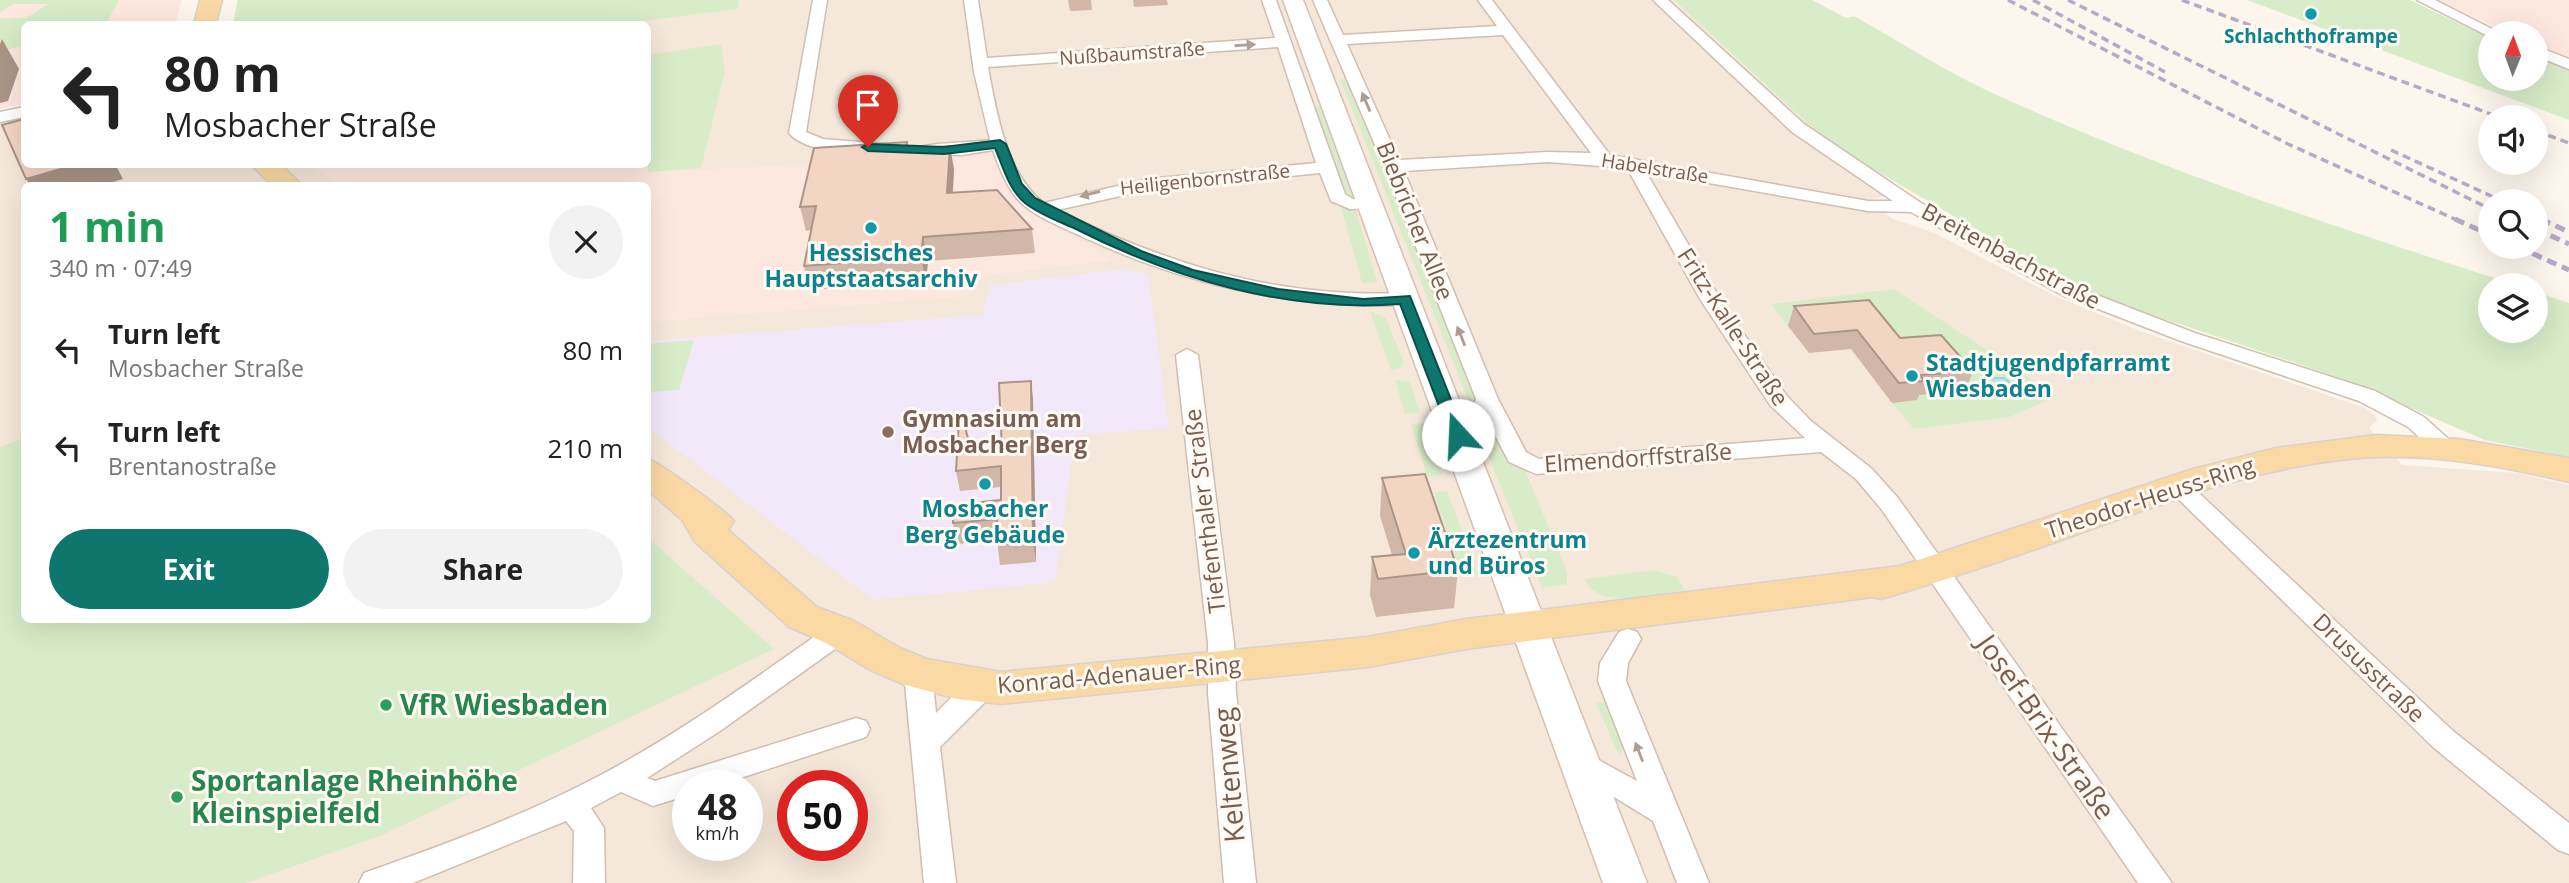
<!DOCTYPE html>
<meta charset="utf-8">
<style>
:root{--surface:#fff;--page:#f2f2f2;--text:#222;--muted:#767676;--accent:#0f766e}
body{margin:0;font-family:"Open Sans",sans-serif;background:var(--page);color:var(--text);height:100vh;display:flex;flex-direction:column;font-size:26px;white-space:nowrap}
*{box-sizing:border-box;margin:0}
p{font-size:23px;color:var(--muted)}
.icon{flex:none;width:38px;height:38px;fill:none;stroke:currentColor;stroke-width:2;stroke-linecap:round;stroke-linejoin:round}
.map{position:relative;flex:1;overflow:hidden}
.sheet{position:absolute;left:21px;top:182px;width:630px;height:441px;display:flex;flex-direction:column;background:var(--surface);border-radius:10px;box-shadow:0 7px 28px #0002}
.sheet>*{flex:none}
.hud{position:absolute;left:21px;top:21px;width:630px;height:147px;border-radius:10px;box-shadow:0 7px 28px #0002;background:#fff;color:var(--text);overflow:hidden}
.needle{width:46px;rotate:1deg}
.controls{position:absolute;left:2478px;top:21px;display:grid;gap:14px}
.controls a{display:grid;place-items:center;width:70px;height:70px;border-radius:50%;background:var(--surface);box-shadow:0 7px 28px #0002;font-size:35px}
.speed{position:absolute;left:672px;top:770px;display:flex;gap:14px;font-size:35px;font-weight:700;text-align:center}
.speed>*{display:grid;place-content:center;width:91px;height:91px;border-radius:50%;background:var(--surface);box-shadow:0 7px 28px #0002;line-height:1}
.speed small{font-size:18px;font-weight:400}
.speed .limit{border:10px solid #d22;background:#fff;color:#111}
.pin{position:absolute;display:grid;place-items:center;width:60px;height:60px;color:#fff;margin:-72px -30px;border-radius:50% 50% 50% 0;rotate:-45deg;box-shadow:0 0 7px #0007}
.pin .icon{rotate:45deg}
.me{position:absolute;width:77px;margin:-38px;rotate:340deg;stroke-linejoin:round;filter:drop-shadow(0 0 5px #0008)}
.turn{display:flex;align-items:center;gap:24px;height:147px;padding:0 28px;font-size:32px}
.turn .icon{width:91px;height:91px;stroke-width:2.5}
.turn b{display:block;font-size:49px;line-height:60px}
.round{display:grid;place-items:center;flex:none;width:74px;height:74px;border-radius:37px;background:var(--page)}
.headline{display:flex;align-items:center;justify-content:space-between;height:119px;padding:0 28px}
h1{font-size:42px;font-weight:700;line-height:52px;color:#1e9e55}
.action{display:flex;gap:14px;margin-top:auto;padding:14px 28px}
.action a{flex:1;height:80px;border-radius:42px;background:var(--accent);color:#fff;font-size:28px;font-weight:700;line-height:80px;text-align:center}
.action a+a{background:var(--page);color:var(--text)}
ul{padding:0;list-style:none}
li{display:flex;align-items:center;gap:21px;height:98px;padding:0 28px}
li div{flex:1}
li b{display:block;font-size:26px}
li em{font-style:normal}
.map>svg:first-child{display:block}
.residential{fill:#f5e8da;fill-rule:evenodd}
.commercial{fill:#fde8e0}
.education{fill:#f3e8fa}
.green{fill:#d8ecc9}
.water{fill:#bfe3e8;stroke:#a5d3da;stroke-width:2}
.lines{fill:none;stroke-linecap:round;stroke-linejoin:round}
.minor-casing{stroke:#d1beb0;stroke-width:3}
.secondary-casing{stroke:#d6c0b0;stroke-width:3}
.primary-casing{stroke:#dad1cd;stroke-width:3}
.minor{fill:#fff;fill-rule:evenodd}
.secondary{fill:#fff;fill-rule:evenodd}
.primary{fill:#fbd9a5;fill-rule:evenodd}
.rail-far1{stroke:#b9a8c9;stroke-width:3.5;stroke-dasharray:8 5;stroke-linecap:butt}
.rail{stroke:#b9a8c9;stroke-width:5;stroke-dasharray:10 6;stroke-linecap:butt}
.wall{fill:#d1b7a8}
.shaded-wall{fill:#aa9588}
.building{fill:#f3d5c3;stroke:#aa9588;stroke-width:2}
.oneway{fill:#af9d94}
.route{fill:#0f766e;stroke:#0a4d48;stroke-width:2}
.culture-dot{fill:#0f9aa8;stroke:#fffaf3;stroke-width:2.5}
.education-dot{fill:#8d6e63;stroke:#fffaf3;stroke-width:2.5}
.leisure-dot{fill:#2e9e5b;stroke:#fffaf3;stroke-width:2.5}
.labels{text-anchor:middle;stroke-width:6;stroke-linejoin:round;paint-order:stroke}
.far-culture-label{font-size:19px;font-weight:bold;fill:#0d838f;stroke:#fffaf3}
.far-street-label{font-size:19px;fill:#7a5c4d;stroke:#fffaf3}
.street-label{font-size:23px;fill:#7a5c4d;stroke:#fffaf3}
.culture-label{font-size:23px;font-weight:bold;fill:#0d838f;stroke:#fffaf3}
.education-label{font-size:23px;font-weight:bold;fill:#785e54;stroke:#fffaf3;text-anchor:start}
.near-leisure-label{font-size:28px;font-weight:bold;fill:#27864d;stroke:#fffaf3;text-anchor:start}
.near-street-label{font-size:28px;fill:#7a5c4d;stroke:#fffaf3}
</style>
<div class="map">
<svg width="2569" height="883" viewBox="0 0 2569 883">
<rect width="100%" height="100%" fill="#fdf6ec"/>
<path class="residential" d="M237,0H1674L1808,124L1864,166L1905,191L1871,200L1891,218L1935,233L2053,295L2140,331L2365,408L2375,415L2377,421L2369,428L2402,465L2518,473L2569,485V883H0V124L24,119V164H648V24H234ZM24,186H648V620H24ZM688,786H747V845H688ZM793,786H852V845H793Z"/>
<path class="commercial" d="M0,0H182L175,24H24V104L0,109Z
M2437,0H2569V58L2536,44V33H2509Z
M994,154L1019,204L1113,260L982,276L969,296L648,322V186L338,185L311,165L644,164L646,173Z"/>
<path class="education" d="M1125,269L1148,275L1169,428L1075,435L1055,582L873,600L648,427V341L983,315L990,285Z"/>
<path class="green" d="M0,0H119L106,24H24V46L0,51V18H26L48,4H13L0,12Z
M238,0H739L737,9L621,24H233Z
M1674,0H1812L1846,18L1854,16C1897,40 1940,68 1984,89C2156,169 2336,227 2516,285H2490V331H2536V292L2569,303V457L2485,440L2343,379L2105,299L2053,274L1849,155L1808,124Z
M2247,0H2410L2490,38V79H2536V57L2569,70V120Z
M721,44L725,71L701,168L648,172V55Z
M1340,79H1351L1478,398L1473,412Z
M1312,106H1320L1355,202L1342,197Z
M1341,207L1356,211L1377,282L1362,283Z
M1894,289L2057,396L2010,417L1914,429L1892,403L1894,358L1863,320L1788,326L1771,304Z
M1370,311L1386,318L1404,363L1401,368L1391,370Z
M694,340L679,390L648,392V344Z
M1395,380L1410,382L1420,413L1405,414Z
M1490,420L1525,470L1567,572V584L1542,588L1481,438Z
M1425,423L1442,475L1427,476L1411,424Z
M24,438V620H648V538L774,649L382,835L246,883H0V447Z
M1447,491L1478,574V576L1458,564L1434,492Z
M1655,570L1677,577L1685,590C1657,593 1600,612 1584,579Z
M1608,702L1625,746L1619,755L1596,703Z"/>
<path class="water" d="M1986,378H2004L2021,391L2001,398L1983,389Z"/>
<g class="lines">
<defs>
<path id="minor" d="M813,0H827L806,132L823,139L884,144L887,148L884,152C861,157 804,152 789,133Z
M964,0H978L987,58L1275,38L1262,0H1276L1345,194L1353,199L1378,200L1381,204L1378,208L1350,209L1331,201L1320,173L1148,190L1057,210C1172,266 1276,298 1405,293L1415,299L1405,305C1292,309 1187,285 1085,238C1063,227 1038,219 1020,202C1007,188 999,168 993,150L962,155L917,154L914,150C923,142 974,143 990,140L974,72ZM1278,47L1316,163L1148,179L1044,203C1006,175 996,110 988,67Z
M1313,0H1327L1343,35L1497,26L1478,0H1492L1610,155L1868,201H1893L1792,132L1653,0H1668L1804,124L1921,203L2076,287L2195,333L2375,391L2424,417L2454,444L2457,449L2454,454H2438L2408,427L2359,401L2181,341L2062,295L1911,212L1868,211L1646,172L1720,299L1786,395L1811,421L1872,469L1898,498L2172,883H2138L1882,510L1856,479L1821,452L1536,474L1509,462L1488,422L1466,440H1450L1447,435L1468,416L1476,399L1384,166ZM1503,35L1591,153L1548,152L1399,160L1347,44ZM1548,162L1627,168L1700,299L1770,405L1805,438L1539,459L1526,452L1498,399L1404,171Z
M2417,0H2435L2500,33L2488,36Z
M2536,46L2569,59V69L2536,56Z
M24,107V117L0,122V112Z
M1187,349L1198,355L1234,643L1236,693L1256,883H1224L1208,693V643L1176,355Z
M2177,477L2185,480L2453,731L2569,823V854L2558,850L2433,747L2169,490L2165,485L2169,480Z
M840,622L849,625L853,632L849,639L720,731L647,778L655,781L856,718L866,721L870,729L866,737L716,786H688V795L653,806L621,792L591,808L604,828L605,883H573L574,831L566,821L413,883H359L364,873C443,845 520,817 595,778C678,735 754,679 831,625Z
M1628,629L1637,632L1641,639L1628,663L1626,681L1709,883H1677L1653,821L1572,771L1567,763L1572,755L1582,751L1637,781L1598,681L1600,663L1619,632Z
M918,663L928,666L932,673L936,713C951,698 974,673 996,680L1000,687L940,747L956,883H924L904,673L908,666Z"/>
<path id="secondary" d="M1283,0H1303L1647,883H1603Z"/>
<path id="primary" d="M200,0H222L216,24H194Z
M250,164H280L303,186H273Z
M2376,435L2459,439L2569,458V482C2505,467 2440,455 2375,457C2273,462 2177,498 2083,532C2016,557 1949,579 1881,599L1873,597L1466,649L1368,667L1001,704L957,699L903,684L870,670L826,643L789,627L695,542L682,520L648,490V459C659,462 729,513 734,521L728,530L817,607L854,621L900,648L927,659L1001,672L1368,637L1466,619L1900,566L2193,469L2276,448Z"/>
</defs>
<use href="#minor" class="minor-casing"/>
<use href="#secondary" class="secondary-casing"/>
<use href="#primary" class="primary-casing"/>
<use href="#minor" class="minor"/>
<use href="#secondary" class="secondary"/>
<use href="#primary" class="primary"/>
<path class="rail-far1" d="M2008,0L2288,144L2459,221
M2033,0L2165,72
M2068,0L2490,209
M2182,0L2499,117
M2536,131L2569,143
M2391,150L2502,201
M2536,217L2545,221"/>
<path class="rail" d="M2455,219L2490,235
M2541,219L2569,232
M2536,229L2569,244
M2518,247L2569,270"/>
</g>
<path class="wall" d="M1068,0H1091L1092,10L1070,11Z
M1133,0H1167L1168,5L1134,7Z
M907,142L908,149L954,169L953,193L1032,229L1035,253L928,261L926,282L810,290L804,266L811,230L806,231L800,207Z
M1794,306L1900,338L1973,371L1965,391L1919,395L1917,400L1892,403L1851,349L1809,353L1788,326Z
M1031,381L1033,401L1036,562L1000,565L997,540L957,544L953,523L1001,500V487L960,491L956,471L972,453L1002,450Z
M1382,478L1458,570L1454,608L1376,617L1370,595L1372,557L1392,555L1380,516Z"/>
<path class="shaded-wall" d="M2,39L19,69L8,101L0,103V44Z
M950,146L954,169L951,217L947,193Z
M78,164H115L123,179L99,186H31L26,179Z
M923,237L928,261L926,282L921,257Z
M1031,381L1033,401L1036,562L1033,541Z"/>
<path class="building" d="M24,119V164H78L26,179L2,125Z
M907,142L906,149L950,146L947,193L997,190L1032,229L923,237L921,257L804,266L816,206L800,207L814,148Z
M1869,300L1900,338L1941,335L1973,371L1920,375L1924,381L1899,383L1857,330L1814,334L1794,306Z
M1031,381L1033,541L996,545L997,519L953,523L954,505L1001,500V466L956,471L959,421L963,420L972,453L1002,450L999,383Z
M1425,474L1458,570L1378,579L1372,557L1406,554L1382,478Z"/>
<defs><path id="oneway-solid" d="M-6-.8H1V-3.2L6.5 0L1 3.2V.8H-6Z" transform="scale(1.75)"/></defs>
<g class="oneway">
<use href="#oneway-solid" transform="translate(1245 45) rotate(-4)"/>
<use href="#oneway-solid" transform="translate(1366 102) rotate(-113)"/>
<use href="#oneway-solid" transform="translate(1090 194) rotate(165)"/>
<use href="#oneway-solid" transform="translate(1461 336) rotate(-112)"/>
<use href="#oneway-solid" transform="translate(1639 752) rotate(-111)"/>
</g>
<path class="route" d="M1000,140L1006,144L1022,184L1035,198L1141,251L1193,270L1278,289L1363,299L1410,296L1465,435L1458,440L1450,435L1400,304C1289,313 1175,279 1078,230C1061,222 1040,215 1025,203C1009,190 1003,167 995,148L944,154L868,151L862,147L868,144L944,147Z"/>
<g class="culture-dot">
<circle cx="2311" cy="14" r="7"/>
<circle cx="871" cy="228" r="7"/>
<circle cx="1912" cy="376" r="7"/>
<circle cx="985" cy="484" r="7"/>
<circle cx="1414" cy="553" r="7"/>
</g>
<circle class="education-dot" cx="888" cy="432" r="7"/>
<g class="leisure-dot">
<circle cx="386" cy="705" r="7"/>
<circle cx="177" cy="797" r="7"/>
</g>
<g class="labels">
<g class="far-culture-label">
<text x="2311" y="43">Schlachthoframpe</text>
</g>
<g class="far-street-label">
<text transform="translate(1132 53) rotate(-4)" y="7">Nußbaumstraße</text>
<text transform="translate(1655 168) rotate(9)" y="7">Habelstraße</text>
<text transform="translate(1205 179) rotate(-6)" y="7">Heiligenbornstraße</text>
</g>
<g class="street-label">
<text transform="translate(1415 221) rotate(68)" y="8">Biebricher Allee</text>
<text transform="translate(2011 256) rotate(28)" y="8">Breitenbachstraße</text>
<text transform="translate(1733 327) rotate(57)" y="8">Fritz-Kalle-Straße</text>
<text transform="translate(1638 458) rotate(-4)" y="8">Elmendorffstraße</text>
<text transform="translate(2150 498) rotate(-18)" y="8">Theodor-Heuss-Ring</text>
<text transform="translate(1205 511) rotate(-97)" y="8">Tiefenthaler Straße</text>
<text transform="translate(2369 668) rotate(44)" y="8">Drususstraße</text>
<text transform="translate(1119 675) rotate(-5)" y="8">Konrad-Adenauer-Ring</text>
</g>
<g class="culture-label">
<text x="871" y="261">Hessisches<tspan x="871" dy="26">Hauptstaatsarchiv</tspan></text>
<text x="1926" y="371" text-anchor="start">Stadtjugendpfarramt<tspan x="1926" dy="26">Wiesbaden</tspan></text>
<text x="985" y="517">Mosbacher<tspan x="985" dy="26">Berg Gebäude</tspan></text>
<text x="1428" y="548" text-anchor="start">Ärztezentrum<tspan x="1428" dy="26">und Büros</tspan></text>
</g>
<g class="education-label">
<text x="902" y="427">Gymnasium am<tspan x="902" dy="26">Mosbacher Berg</tspan></text>
</g>
<g class="near-leisure-label">
<text x="400" y="715">VfR Wiesbaden</text>
<text x="191" y="791">Sportanlage Rheinhöhe<tspan x="191" dy="32">Kleinspielfeld</tspan></text>
</g>
<g class="near-street-label">
<text transform="translate(2046 727) rotate(55)" y="10">Josef-Brix-Straße</text>
<text transform="translate(1229 775) rotate(-95)" y="10">Keltenweg</text>
</g>
</g>
</svg>
<div class="controls">
<a><svg class="needle" viewBox="-14 -14 28 28"><path d="M0-13l5 13h-10z" fill="#e53935"/><path d="M0 13l5-13h-10z" fill="#767676"/></svg></a>
<a><svg class="icon" aria-label="sound" viewBox="0 0 24 24"><path d="M4 9h4l5-4v14l-5-4H4zM17 9q2 3 0 6"/></svg></a>
<a><svg class="icon" aria-label="search" viewBox="0 0 24 24"><circle cx="10" cy="10" r="6"/><path d="M15 15l6 6"/></svg></a>
<a><svg class="icon" aria-label="layers" viewBox="0 0 24 24"><path d="M12 4l9 5-9 5-9-5zM3 14l9 5 9-5"/></svg></a>
</div>
<div class="speed"><div>48<small>km/h</small></div><div class="limit">50</div></div>
<div class="pin" style="left:868px;top:147px;background:#d93025"><svg class="icon" aria-label="arrive" viewBox="0 0 24 24"><path d="M6 21V4h12l-3 4 3 4H6"/></svg></div>
<svg class="me" style="left:1458px;top:435px" viewBox="-20 -20 40 40"><circle r="19" fill="#fff"/><path d="M0-13L10 11 0 6-10 11z" fill="#0f766e"/></svg>
<div class="hud">
<div class="turn"><svg class="icon" aria-label="left" viewBox="0 0 24 24"><path d="M17 20v-9H6M10 6l-5 5 5 5"/></svg><div><b>80 m</b>Mosbacher Straße</div></div>
</div>
<section class="sheet">
<div class="headline"><div><h1>1 min</h1><p>340 m · 07:49</p></div><a class="round"><svg class="icon" aria-label="close" viewBox="0 0 24 24"><path d="M6 6l12 12M18 6L6 18"/></svg></a></div>
<ul>
<li><svg class="icon" aria-label="left" viewBox="0 0 24 24"><path d="M17 20v-9H6M10 6l-5 5 5 5"/></svg><div><b>Turn left</b><p>Mosbacher Straße</p></div><em>80 m</em></li>
<li><svg class="icon" aria-label="left" viewBox="0 0 24 24"><path d="M17 20v-9H6M10 6l-5 5 5 5"/></svg><div><b>Turn left</b><p>Brentanostraße</p></div><em>210 m</em></li>
</ul>
<div class="action"><a>Exit</a><a>Share</a></div>
</section>
</div>
